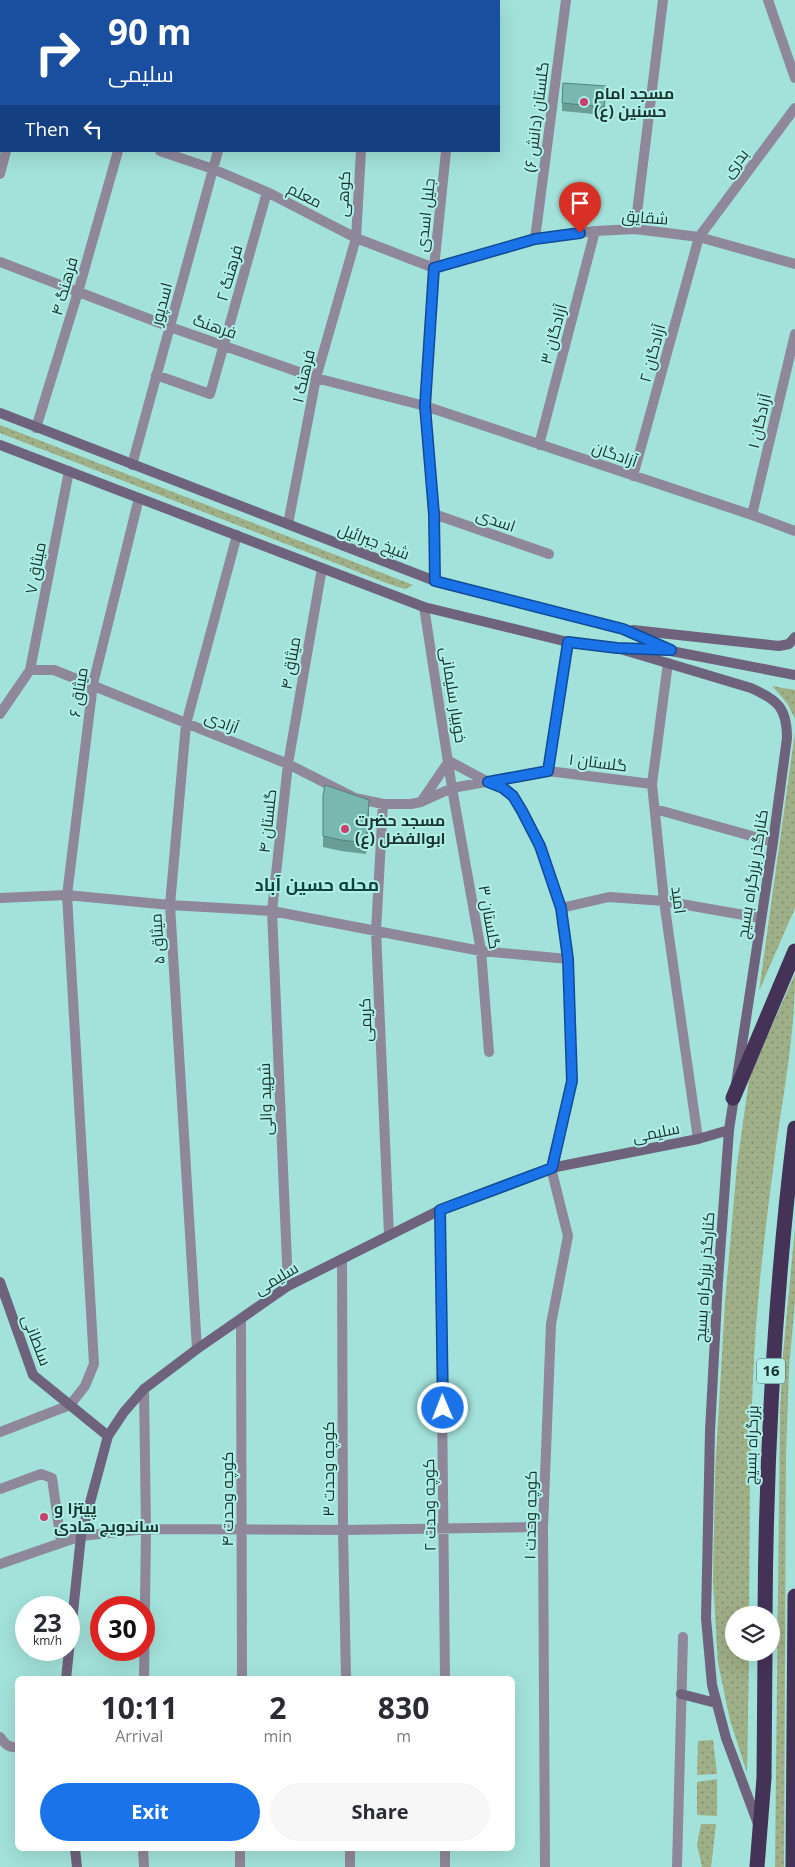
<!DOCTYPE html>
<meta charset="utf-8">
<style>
:root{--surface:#fff;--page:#f7f7f7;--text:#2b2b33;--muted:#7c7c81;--accent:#1a73e8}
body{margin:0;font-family:"Open Sans",Cairo,sans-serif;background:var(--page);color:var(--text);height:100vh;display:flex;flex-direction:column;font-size:19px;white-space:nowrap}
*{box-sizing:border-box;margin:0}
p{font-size:16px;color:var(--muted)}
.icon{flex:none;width:28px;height:28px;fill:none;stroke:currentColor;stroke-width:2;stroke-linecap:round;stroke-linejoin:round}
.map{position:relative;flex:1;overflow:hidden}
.sheet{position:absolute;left:15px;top:1676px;width:500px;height:175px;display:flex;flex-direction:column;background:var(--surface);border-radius:8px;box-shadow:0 5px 20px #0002}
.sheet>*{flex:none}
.guide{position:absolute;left:0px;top:0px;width:500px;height:152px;box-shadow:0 5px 20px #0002;background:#1a4fa0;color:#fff;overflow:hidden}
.tools{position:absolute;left:725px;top:1606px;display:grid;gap:10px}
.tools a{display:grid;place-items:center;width:55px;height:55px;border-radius:50%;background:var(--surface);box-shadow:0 5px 20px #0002;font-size:25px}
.speed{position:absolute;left:15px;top:1596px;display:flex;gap:10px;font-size:25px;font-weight:700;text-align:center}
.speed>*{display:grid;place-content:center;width:65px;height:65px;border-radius:50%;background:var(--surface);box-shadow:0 5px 20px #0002;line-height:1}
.speed small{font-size:12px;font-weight:400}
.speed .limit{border:8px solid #d22;background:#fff;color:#111}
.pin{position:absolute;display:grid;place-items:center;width:42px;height:42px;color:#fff;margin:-51px -21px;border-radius:50% 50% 50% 0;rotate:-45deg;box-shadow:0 0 5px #0007}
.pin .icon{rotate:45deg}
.me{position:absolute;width:55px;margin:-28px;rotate:359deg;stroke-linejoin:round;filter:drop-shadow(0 0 4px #0008)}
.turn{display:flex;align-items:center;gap:18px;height:105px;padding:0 25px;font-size:22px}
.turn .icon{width:65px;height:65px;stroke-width:2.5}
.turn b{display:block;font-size:35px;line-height:42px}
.then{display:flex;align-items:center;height:48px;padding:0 25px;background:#0003;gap:10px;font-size:19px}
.eta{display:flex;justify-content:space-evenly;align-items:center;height:85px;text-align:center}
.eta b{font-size:30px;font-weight:700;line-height:35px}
.button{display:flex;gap:10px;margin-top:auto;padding:10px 25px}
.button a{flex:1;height:58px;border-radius:30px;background:var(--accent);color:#fff;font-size:20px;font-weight:700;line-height:58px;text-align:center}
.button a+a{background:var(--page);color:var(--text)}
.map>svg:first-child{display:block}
.grass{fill:url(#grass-dots)}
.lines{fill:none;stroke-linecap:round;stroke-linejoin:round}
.street{stroke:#8f879a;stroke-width:10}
.secondary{stroke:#6f627d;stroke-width:10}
.highway{stroke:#443257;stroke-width:15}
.wall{fill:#689e97}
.shaded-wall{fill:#55817b}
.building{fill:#79b8b0;stroke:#55817b}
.route-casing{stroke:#114b97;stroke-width:12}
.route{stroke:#1a73e8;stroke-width:9}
.poi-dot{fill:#cc3e6b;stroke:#afefe7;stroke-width:2}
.labels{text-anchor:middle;stroke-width:4;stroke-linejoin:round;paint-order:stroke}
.shield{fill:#afefe7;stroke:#466b67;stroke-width:1}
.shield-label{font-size:15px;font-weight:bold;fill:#193330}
.poi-label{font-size:16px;font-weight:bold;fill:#193330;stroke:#afefe7;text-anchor:start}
.street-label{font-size:16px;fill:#193330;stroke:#afefe7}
.neighbourhood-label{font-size:18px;font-weight:bold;fill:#10423d;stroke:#afefe7}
</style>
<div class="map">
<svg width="795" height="1867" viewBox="0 0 795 1867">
<defs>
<pattern id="grass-dots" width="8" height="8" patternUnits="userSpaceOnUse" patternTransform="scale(1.25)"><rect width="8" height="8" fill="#9faf87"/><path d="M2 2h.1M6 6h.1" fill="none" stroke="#818f6f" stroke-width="1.8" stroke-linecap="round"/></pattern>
</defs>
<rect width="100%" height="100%" fill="#a2e2da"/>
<path class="grass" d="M0,425L390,576L413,585L405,589L389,584L0,433Z
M772,686L795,690V719L787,703Z
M795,732V908L759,991Z
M795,974C795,1027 786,1080 778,1132C771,1185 764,1237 759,1290C749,1398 750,1507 749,1615H734V1652L749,1653L747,1773L730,1720L718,1663L713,1581L715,1473L725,1302L737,1165L749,1080L753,1068Z
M795,1227V1301L789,1368L786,1456L784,1867H775L780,1411L783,1354Z
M713,1740L717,1774L697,1775L698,1741Z
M717,1779V1816L697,1815V1782Z
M701,1824H716L711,1867H702L697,1844Z"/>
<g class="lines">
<path class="street" d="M768,0L795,78
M48,1L49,0
M159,1V0
M262,1L263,0
M369,1V0
M461,1V0
M0,75H1
M160,151L213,169L267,192L356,238L434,268L535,239L595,231L635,229L699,237L795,264
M0,174L6,151
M635,229L663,0
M535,239L566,0
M0,262L170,327L316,378L425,406L752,515L795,531
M156,375L210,394L267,192
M36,428L78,292L118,151
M539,445L595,231
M132,465L218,151
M633,476L699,237L795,108
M434,514L549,554
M752,515L795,334
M288,524L316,378L356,238L361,151
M435,581L434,514L425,406L434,268L446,151
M424,607L452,788L481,951L489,1052
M668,663L652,784L664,901L698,1139
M30,670L69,471
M0,714L30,670H54L288,764L355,798L383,804H411L421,802L452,788L548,771L652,784
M548,771L568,642
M421,802L449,761L488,782L503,788L513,796L522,811L540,846L561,908L568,959L572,1081L551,1168L568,1236L551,1324L543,1527L545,1867
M383,804L376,931L389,1235
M655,809L773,842
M0,898L67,895L170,905L272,911L481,951L568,959
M561,908L609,897L664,901L761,918
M440,1210L445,1679
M342,1259L343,1530L346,1679
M288,1286L272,911L288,764L322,568
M241,1319L242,1679
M197,1349L170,905L186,724L237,535
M144,1389L146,1529L144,1679
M0,1432L70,1405L85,1386L94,1364L67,895L93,684L139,498
M0,1489L41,1474L52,1478L61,1542
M0,1564L81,1536L146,1529L343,1530L543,1527
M0,1737C5,1744 8,1748 18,1747
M143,1849L144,1867
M350,1849V1867
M445,1849V1867
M240,1867V1849
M677,1867L683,1637"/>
<path class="secondary" d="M0,413L435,581L623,629L666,648
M0,445L424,607L568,642L617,648L671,651L795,675
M633,630L779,646L789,644L795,637
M617,648L751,688C778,700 787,708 787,738L773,842L729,1130L718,1281L710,1431L706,1618L712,1685L726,1738L758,1824
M0,1282L33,1375L108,1436
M66,1679L81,1536L108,1436L124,1412L144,1389L197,1349L288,1286L440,1210L551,1168L698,1139L729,1130
M681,1694L716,1703
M75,1849L77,1867"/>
<path class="highway" d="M733,1098L795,951
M765,1615C766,1452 775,1290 795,1128
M757,1867L764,1778L765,1652
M793,1867L795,1596"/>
</g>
<path class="wall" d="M606,94L604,115L562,111V103Z
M323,796L369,811L366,854L341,851L323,847Z"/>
<path class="shaded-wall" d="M369,800V811L366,854V843Z"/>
<path class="building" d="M563,83L606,86L604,107L562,103Z
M325,785L369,800L366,843L341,840L323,836V796Z"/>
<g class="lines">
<defs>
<path id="route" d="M443,1408L440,1210L552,1168L572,1081L568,959L561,908L540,846L522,811L513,796L503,788L488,782L548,771L568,642L617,648L671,650L623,629L435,581L434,514L425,406L434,268L535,239L580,233"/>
</defs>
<use href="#route" class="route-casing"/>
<use href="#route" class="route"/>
</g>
<g class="poi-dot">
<circle cx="584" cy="102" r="5"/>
<circle cx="345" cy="829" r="5"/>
<circle cx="44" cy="1517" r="5"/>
</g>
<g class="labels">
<rect class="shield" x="757" y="1358.5" width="28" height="25" rx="4"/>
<g class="shield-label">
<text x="771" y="1376">16</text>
</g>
<g class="poi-label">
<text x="594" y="99">مسجد امام<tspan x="594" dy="18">حسنین (ع)</tspan></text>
<text x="355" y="826">مسجد حضرت<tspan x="355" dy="18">ابوالفضل (ع)</tspan></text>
<text x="54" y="1514">پیتزا و<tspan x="54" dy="18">ساندویچ هادی</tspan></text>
</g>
<g class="street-label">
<text transform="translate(536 117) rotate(-83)" y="6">گلستان (دانش ۶)</text>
<text transform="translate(735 163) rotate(-53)" y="6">بدری</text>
<text transform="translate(343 194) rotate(-87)" y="6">کوهی</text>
<text transform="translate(305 195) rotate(27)" y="6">معلم</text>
<text transform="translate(425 215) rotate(-84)" y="6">جلیل اسدی</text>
<text transform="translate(645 217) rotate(4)" y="6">شقایق</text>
<text transform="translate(229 273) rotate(-74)" y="6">فرهنگ ۲</text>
<text transform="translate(64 286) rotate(-74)" y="6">فرهنگ ۴</text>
<text transform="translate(161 304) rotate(-75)" y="6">اسدپور</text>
<text transform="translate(215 326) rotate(19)" y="6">فرهنگ</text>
<text transform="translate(553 334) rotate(-75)" y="6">آزادگان ۳</text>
<text transform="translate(652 353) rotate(-75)" y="6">آزادگان ۲</text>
<text transform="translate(303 376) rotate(-77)" y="6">فرهنگ ۱</text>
<text transform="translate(759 421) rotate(-77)" y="6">آزادگان ۱</text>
<text transform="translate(615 454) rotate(19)" y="6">آزادگان</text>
<text transform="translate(496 520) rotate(19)" y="6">اسدی</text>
<text transform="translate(374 541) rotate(21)" y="6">شیخ جبرائیل</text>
<text transform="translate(35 568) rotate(-79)" y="6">میثاق ۷</text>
<text transform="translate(290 663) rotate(-80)" y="6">میثاق ۴</text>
<text transform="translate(78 692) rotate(-81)" y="6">میثاق ۶</text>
<text transform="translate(454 695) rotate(81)" y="6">خوبیار سلیمانی</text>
<text transform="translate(222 722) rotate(21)" y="6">آزادی</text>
<text transform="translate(598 762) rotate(7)" y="6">گلستان ۱</text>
<text transform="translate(267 821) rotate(-84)" y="6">گلستان ۴</text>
<text transform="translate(752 874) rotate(-81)" y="6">کنارگذر بزرگراه بسیج</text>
<text transform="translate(679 900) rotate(83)" y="6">امید</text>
<text transform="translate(490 917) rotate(80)" y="6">گلستان ۳</text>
<text transform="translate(157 939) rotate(-94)" y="6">میثاق ۵</text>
<text transform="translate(365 1020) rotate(-92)" y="6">کریمی</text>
<text transform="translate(265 1099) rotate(-92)" y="6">شهید والی</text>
<text transform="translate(656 1132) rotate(-11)" y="6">سلیمی</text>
<text transform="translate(704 1277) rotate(-86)" y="6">کنارگذر بزرگراه بسیج</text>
<text transform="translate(276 1278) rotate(-31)" y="6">سلیمی</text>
<text transform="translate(37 1340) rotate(69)" y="6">سلطانی</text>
<text transform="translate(751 1445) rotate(-88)" y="6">بزرگراه بسیج</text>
<text transform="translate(328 1469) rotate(-90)" y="6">کوچه وحدت ۳</text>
<text transform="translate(227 1499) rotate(-90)" y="6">کوچه وحدت ۴</text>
<text transform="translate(429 1505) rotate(-91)" y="6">کوچه وحدت ۲</text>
<text transform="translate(530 1515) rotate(-89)" y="6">کوچه وحدت ۱</text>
</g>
<g class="neighbourhood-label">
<text x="317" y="891">محله حسین آباد</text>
</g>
</g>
</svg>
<div class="tools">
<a><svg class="icon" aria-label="layers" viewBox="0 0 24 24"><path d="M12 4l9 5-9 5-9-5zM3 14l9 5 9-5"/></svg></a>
</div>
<div class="speed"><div>23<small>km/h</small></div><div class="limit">30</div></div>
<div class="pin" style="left:580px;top:233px;background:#d93025"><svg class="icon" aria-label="arrive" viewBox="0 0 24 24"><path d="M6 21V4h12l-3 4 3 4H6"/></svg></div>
<svg class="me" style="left:443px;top:1408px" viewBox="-20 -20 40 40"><circle r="17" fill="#1a73e8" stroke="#fff" stroke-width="3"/><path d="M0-11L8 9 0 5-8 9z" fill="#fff"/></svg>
<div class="guide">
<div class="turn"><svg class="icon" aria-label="right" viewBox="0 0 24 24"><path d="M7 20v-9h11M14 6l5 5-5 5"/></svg><div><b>90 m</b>سلیمی</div></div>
<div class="then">Then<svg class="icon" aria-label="left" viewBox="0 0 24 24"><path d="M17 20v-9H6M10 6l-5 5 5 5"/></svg></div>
</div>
<section class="sheet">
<div class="eta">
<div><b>10:11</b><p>Arrival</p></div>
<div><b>2</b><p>min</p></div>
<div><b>830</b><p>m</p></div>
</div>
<div class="button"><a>Exit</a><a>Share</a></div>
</section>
</div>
